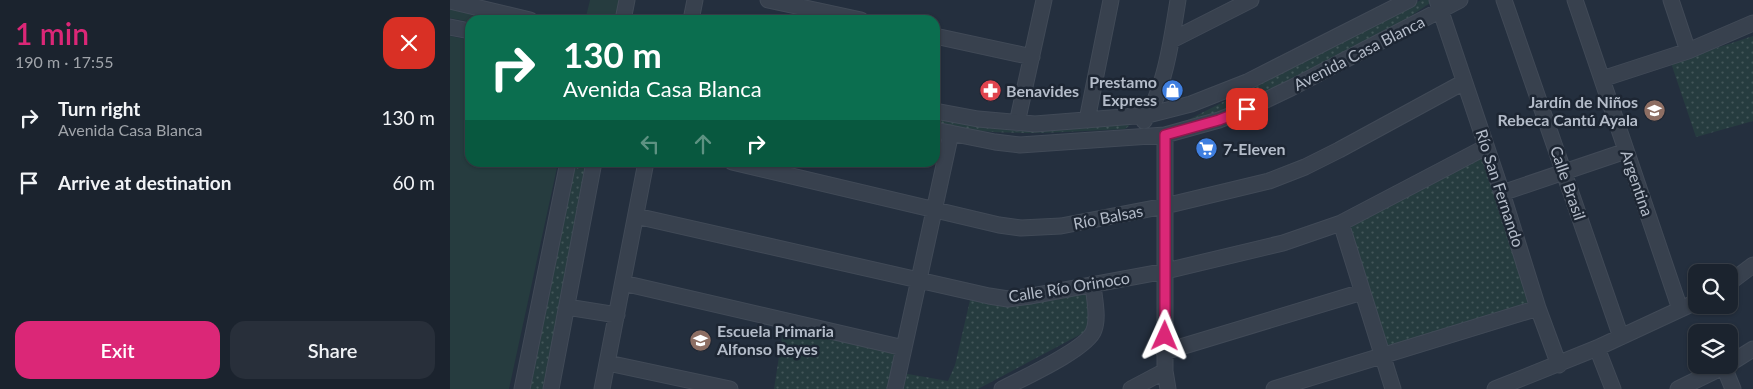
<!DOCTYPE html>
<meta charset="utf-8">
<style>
:root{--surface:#1b232e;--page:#282f3a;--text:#f1f3f6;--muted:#a0a4aa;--line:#39404a;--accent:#db2777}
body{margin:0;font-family:Lato,sans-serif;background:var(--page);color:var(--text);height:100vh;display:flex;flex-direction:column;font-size:19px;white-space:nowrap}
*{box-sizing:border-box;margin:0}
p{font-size:16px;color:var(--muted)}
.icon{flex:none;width:28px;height:28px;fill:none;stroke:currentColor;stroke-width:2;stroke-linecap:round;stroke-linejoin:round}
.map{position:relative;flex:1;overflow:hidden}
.drawer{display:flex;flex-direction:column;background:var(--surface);width:450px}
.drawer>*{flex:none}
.top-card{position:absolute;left:15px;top:15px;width:475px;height:152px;border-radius:15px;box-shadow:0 1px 4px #0004,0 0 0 1px var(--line);background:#0b6e4f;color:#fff;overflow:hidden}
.tools{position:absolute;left:1238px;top:264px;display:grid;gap:10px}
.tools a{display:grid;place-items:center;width:50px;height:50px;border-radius:10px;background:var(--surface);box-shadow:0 1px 4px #0004,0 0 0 1px var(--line);font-size:25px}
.pin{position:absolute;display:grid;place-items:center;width:42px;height:42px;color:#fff;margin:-21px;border-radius:10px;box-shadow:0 2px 8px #0006}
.me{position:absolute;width:55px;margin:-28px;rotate:1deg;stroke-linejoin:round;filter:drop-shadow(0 0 4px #0008)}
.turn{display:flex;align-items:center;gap:18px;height:105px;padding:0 15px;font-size:22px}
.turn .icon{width:65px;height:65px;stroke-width:2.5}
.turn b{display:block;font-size:35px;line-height:42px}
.lanes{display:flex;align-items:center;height:48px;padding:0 15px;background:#0003;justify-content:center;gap:25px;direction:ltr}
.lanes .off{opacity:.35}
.round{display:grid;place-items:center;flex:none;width:52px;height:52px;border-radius:15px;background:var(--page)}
.head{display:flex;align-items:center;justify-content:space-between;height:85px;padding:0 15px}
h1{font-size:30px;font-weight:600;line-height:38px;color:var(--accent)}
.action{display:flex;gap:10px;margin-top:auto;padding:10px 15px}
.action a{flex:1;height:58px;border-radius:15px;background:var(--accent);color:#fff;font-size:20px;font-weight:600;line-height:58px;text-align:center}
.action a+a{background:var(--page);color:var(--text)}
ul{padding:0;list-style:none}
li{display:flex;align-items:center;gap:15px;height:65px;padding:0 15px}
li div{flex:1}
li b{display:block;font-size:19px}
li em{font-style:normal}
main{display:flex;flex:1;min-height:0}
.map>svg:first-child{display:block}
.grass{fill:#263c3f}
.park{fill:url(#park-dots)}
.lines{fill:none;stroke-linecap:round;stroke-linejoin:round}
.minor-casing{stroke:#414a57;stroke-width:17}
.minor{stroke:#38414e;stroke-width:15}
.route-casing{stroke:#8e194d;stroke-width:12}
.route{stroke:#db2777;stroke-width:9}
.labels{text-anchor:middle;stroke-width:5;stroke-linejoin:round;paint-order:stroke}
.street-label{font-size:16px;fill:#b4bcc9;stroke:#1d2633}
.poi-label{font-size:16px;font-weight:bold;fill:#b4bcc9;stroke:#1d2633;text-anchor:start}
</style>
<main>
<section class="drawer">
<div class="head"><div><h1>1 min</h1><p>190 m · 17:55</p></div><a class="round" style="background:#d93025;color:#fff"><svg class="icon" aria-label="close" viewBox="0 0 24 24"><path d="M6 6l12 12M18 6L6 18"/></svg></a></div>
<ul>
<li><svg class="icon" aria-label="right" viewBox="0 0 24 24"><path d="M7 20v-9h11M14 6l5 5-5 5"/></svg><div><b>Turn right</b><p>Avenida Casa Blanca</p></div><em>130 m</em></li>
<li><svg class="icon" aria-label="arrive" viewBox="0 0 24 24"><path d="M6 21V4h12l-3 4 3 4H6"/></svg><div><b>Arrive at destination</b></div><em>60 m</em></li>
</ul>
<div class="action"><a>Exit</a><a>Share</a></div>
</section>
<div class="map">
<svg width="1303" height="389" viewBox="0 0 1303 389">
<defs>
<pattern id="park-dots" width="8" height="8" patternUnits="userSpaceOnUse" patternTransform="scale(1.25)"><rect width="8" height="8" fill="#263c3f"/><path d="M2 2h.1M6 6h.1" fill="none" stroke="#435659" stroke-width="1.8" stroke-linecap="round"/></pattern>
</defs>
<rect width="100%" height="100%" fill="#242f3e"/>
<path class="grass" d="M140,0H170L166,20H135Z
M0,6L63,20H20V22L0,18Z
M0,36L20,40V162L108,163L59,389H0Z"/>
<path class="park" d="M971,0H979L980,3L939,31L786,107L736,121Z
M1303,36V121L1246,137L1221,63Z
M485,116L677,122L679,126L675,129C611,132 548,138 485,124Z
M1028,158L1035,160L1082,299L1079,307L940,348L934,346L899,229L902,224Z
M120,163H137L93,389H75Z
M633,291L638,294L639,327L635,332L528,389H448L452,373L498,381L505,365L521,296Z
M334,324L446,350L438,389H324Z"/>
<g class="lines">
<defs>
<path id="minor" d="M318,0L411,20
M987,0L1052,193L1088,308L1109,365
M1054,0L1171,337
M1125,0L1230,309
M1221,0L1238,51
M0,1L80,20
M173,20L177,0
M241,20L245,0
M0,27L20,31
M485,36L582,57
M722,40L801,0
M1152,79L1238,51L1303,23
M485,111L528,119L585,124L698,115L741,104L797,82L959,0
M637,120L661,0
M694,121C715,90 722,37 728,0
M567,123L594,0
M485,130L545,142L570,145L715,135L769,120L797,109L841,88L1010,0
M715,135V371L718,389
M282,162L549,225L571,228L611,226L715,206L819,181L855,167L889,150L1014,82
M1052,193L1176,151
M186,216L539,296L558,299L581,296L716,271L833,243L891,223L1036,147
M891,223L943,389
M173,283L454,348
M1279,283L1303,265
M117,307L167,315
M1147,348L1163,389
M714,352L912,292
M158,363L280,389
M1279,364L1303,349
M1274,367L1283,389
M72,389L118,162
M101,389L144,162
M152,389L196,162
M445,389L501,133
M552,389C571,379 638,349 644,330C649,317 644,298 643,284
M681,389L715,371
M824,389L1088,308
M1045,389L1147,348L1246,302
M1228,389L1277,365"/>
</defs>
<use href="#minor" class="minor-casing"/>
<use href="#minor" class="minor"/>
</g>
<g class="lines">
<defs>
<path id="route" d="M715,336V135L769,120L797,109"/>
</defs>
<use href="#route" class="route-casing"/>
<use href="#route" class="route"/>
</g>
<defs>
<symbol id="pharmacy-disc" viewBox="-11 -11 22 22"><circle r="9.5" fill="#e0444e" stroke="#1d2633"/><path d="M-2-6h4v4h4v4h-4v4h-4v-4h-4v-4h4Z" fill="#fff"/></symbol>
<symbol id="shop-disc" viewBox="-11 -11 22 22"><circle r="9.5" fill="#3f7fe0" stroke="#1d2633"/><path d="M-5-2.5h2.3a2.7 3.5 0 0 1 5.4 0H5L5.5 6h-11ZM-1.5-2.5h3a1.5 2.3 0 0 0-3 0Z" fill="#fff"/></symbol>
<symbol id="school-disc" viewBox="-11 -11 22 22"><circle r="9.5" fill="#8d6e63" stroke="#1d2633"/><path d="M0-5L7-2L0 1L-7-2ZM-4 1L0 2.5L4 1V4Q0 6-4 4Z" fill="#fff"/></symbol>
<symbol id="supermarket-disc" viewBox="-11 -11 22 22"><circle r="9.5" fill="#3f7fe0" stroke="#1d2633"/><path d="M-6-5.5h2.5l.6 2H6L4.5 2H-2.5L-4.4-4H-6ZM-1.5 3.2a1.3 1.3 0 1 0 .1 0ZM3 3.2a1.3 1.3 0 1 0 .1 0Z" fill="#fff"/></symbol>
</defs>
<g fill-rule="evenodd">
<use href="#pharmacy-disc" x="528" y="78" width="25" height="25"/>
<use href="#shop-disc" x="710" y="78" width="25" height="25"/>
<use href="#school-disc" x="1192" y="98" width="25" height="25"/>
<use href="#supermarket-disc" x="744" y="136" width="25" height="25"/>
<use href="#school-disc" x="238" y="328" width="25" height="25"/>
</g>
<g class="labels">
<g class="street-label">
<text transform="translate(909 53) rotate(-27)" y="6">Avenida Casa Blanca</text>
<text transform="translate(1118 183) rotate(71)" y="6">Calle Brasil</text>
<text transform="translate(1187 183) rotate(71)" y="6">Argentina</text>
<text transform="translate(1050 188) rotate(72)" y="6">Río San Fernando</text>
<text transform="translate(658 217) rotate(-11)" y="6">Río Balsas</text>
<text transform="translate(619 287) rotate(-9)" y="6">Calle Río Orinoco</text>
</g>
<g class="poi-label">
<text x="707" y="88" text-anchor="end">Prestamo<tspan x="707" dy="18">Express</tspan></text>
<text x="556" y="97">Benavides</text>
<text x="1188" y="108" text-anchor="end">Jardín de Niños<tspan x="1188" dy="18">Rebeca Cantú Ayala</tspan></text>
<text x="773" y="155">7-Eleven</text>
<text x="267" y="337">Escuela Primaria<tspan x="267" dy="18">Alfonso Reyes</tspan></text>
</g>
</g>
</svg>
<div class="tools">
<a><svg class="icon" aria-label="search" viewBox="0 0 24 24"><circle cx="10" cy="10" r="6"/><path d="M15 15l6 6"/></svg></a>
<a><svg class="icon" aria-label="layers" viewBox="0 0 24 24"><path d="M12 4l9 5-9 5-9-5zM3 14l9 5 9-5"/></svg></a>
</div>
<div class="pin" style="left:797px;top:109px;background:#d93025"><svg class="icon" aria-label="arrive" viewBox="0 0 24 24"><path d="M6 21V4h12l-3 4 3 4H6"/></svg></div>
<svg class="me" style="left:715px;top:336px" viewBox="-20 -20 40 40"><path d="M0-17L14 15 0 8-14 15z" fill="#db2777" stroke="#fff" stroke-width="4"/></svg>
<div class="top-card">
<div class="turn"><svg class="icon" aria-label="right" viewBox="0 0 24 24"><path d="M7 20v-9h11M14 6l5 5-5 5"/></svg><div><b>130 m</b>Avenida Casa Blanca</div></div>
<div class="lanes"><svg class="icon off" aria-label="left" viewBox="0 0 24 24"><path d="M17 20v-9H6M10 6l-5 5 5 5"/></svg><svg class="icon off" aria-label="ahead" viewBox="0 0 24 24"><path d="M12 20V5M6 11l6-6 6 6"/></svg><svg class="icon" aria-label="right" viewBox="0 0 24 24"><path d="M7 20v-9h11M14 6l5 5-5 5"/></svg></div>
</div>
</div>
</main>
